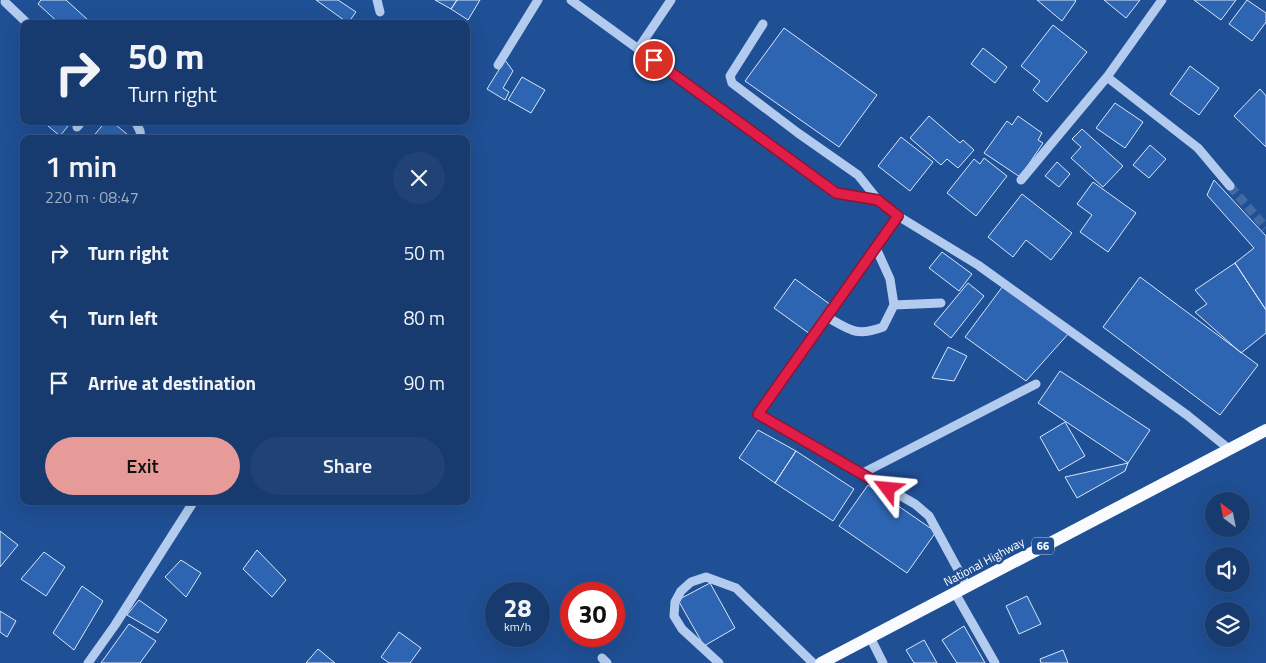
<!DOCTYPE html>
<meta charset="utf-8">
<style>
:root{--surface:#173b6f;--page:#204274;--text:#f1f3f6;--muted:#9eadc3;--line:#365582;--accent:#e69b98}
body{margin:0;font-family:"Titillium Web",sans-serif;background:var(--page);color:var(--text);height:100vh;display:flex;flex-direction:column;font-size:19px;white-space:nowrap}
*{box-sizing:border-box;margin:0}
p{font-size:16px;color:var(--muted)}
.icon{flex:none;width:28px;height:28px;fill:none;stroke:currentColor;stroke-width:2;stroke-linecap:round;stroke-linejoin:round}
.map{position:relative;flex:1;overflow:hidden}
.panel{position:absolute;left:20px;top:135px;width:450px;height:370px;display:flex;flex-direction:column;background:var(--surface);border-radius:10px;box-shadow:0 5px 20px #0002,0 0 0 1px var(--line)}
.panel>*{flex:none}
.guide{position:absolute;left:20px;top:20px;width:450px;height:105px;border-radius:10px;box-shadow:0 5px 20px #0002,0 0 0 1px var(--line);background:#173b6f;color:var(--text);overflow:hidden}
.needle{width:32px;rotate:328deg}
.buttons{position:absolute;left:1205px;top:492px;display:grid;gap:10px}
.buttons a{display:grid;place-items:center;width:45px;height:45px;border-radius:50%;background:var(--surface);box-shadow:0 5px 20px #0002,0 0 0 1px var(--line);font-size:25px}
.speed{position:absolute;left:485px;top:582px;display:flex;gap:10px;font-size:25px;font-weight:700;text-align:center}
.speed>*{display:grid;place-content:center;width:65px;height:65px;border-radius:50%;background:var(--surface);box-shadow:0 5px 20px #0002,0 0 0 1px var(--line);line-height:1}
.speed small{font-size:12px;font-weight:400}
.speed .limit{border:8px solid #d22;background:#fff;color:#111}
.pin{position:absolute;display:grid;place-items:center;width:42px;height:42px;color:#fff;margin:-21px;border:2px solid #fff;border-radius:50%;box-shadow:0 1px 5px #0007}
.me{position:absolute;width:55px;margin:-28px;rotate:299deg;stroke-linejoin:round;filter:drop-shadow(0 0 4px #0008)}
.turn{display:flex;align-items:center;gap:18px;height:105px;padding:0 25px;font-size:22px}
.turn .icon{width:65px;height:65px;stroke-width:2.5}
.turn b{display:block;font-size:35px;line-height:42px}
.round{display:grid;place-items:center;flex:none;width:52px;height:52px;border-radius:26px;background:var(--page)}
.summary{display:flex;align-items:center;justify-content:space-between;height:85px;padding:0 25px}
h1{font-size:30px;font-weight:600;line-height:38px}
.primary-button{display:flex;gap:10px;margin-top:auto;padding:10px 25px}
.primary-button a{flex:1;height:58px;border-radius:30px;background:var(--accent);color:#111;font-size:20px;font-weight:600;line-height:58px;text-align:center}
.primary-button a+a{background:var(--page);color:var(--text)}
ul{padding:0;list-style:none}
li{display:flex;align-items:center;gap:15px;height:65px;padding:0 25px}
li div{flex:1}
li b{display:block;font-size:19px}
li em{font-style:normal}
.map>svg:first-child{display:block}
.building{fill:#2e65b2;stroke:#d8e6fa}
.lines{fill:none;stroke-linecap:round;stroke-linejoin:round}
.minor-tunnel{stroke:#4169a4;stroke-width:9;stroke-dasharray:9 4.5;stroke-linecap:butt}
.minor{stroke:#b2cbee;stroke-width:9}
.major{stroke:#f9fbff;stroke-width:12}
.route-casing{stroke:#92132f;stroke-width:12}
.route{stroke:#e11d48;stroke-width:9}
.labels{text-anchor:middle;stroke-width:5;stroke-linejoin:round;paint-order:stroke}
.shield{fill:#1f4f94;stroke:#bccadf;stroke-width:1}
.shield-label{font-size:11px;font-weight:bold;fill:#fff}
.street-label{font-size:12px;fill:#fff;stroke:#1f4f94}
</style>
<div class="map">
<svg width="1266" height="663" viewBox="0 0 1266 663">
<rect width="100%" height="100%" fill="#1f4f94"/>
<path class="building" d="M41,0H66L88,20L85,24H60L38,4Z
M316,0H338L356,12L348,23Z
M435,0H457L451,9Z
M457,0H480L468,20L451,9Z
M1037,0H1075L1076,1L1062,21Z
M1104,0H1140L1126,18Z
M1194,0H1236L1221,20Z
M1247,0L1266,13V22L1252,41L1229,24Z
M1053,25L1087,52L1047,102L1033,90L1040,81L1021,66Z
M784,28L877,95L839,147L745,81Z
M983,48L1007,67L995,83L971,64Z
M505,60L513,71L503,88L509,92L505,100L487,89Z
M1190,66L1219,88L1199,115L1170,94Z
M522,77L545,90L531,113L508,100Z
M1260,89L1266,96V147L1234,116Z
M1115,103L1143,122L1125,148L1096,128Z
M929,116L960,143L963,140L974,150L958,168L947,159L941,165L910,138Z
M1018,116L1042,133L1038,140L1043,143L1020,177L984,153L1007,121L1012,125Z
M42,121H72L60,136Z
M106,121H111L133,139H91Z
M1082,129L1123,166L1103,187L1071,158L1081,147L1072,139Z
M901,137L933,162L910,191L878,166Z
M1150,145L1166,159L1149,178L1133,165Z
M984,158L1007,176L976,216L947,193L974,159L980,164Z
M1057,162L1070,174L1059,187L1045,176Z
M1214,180L1266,236V310L1235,263L1254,248L1207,195Z
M1093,182L1136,213L1108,252L1080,232L1092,215L1077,204Z
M1022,194L1072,233L1051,260L1026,240L1013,257L988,237Z
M942,252L972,274L959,291L929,268Z
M1235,263L1266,310V333L1241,353L1195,312L1207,304L1195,290Z
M1140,277L1258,365L1220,415L1103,327Z
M795,279L831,305L810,334L774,308Z
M968,283L984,296L951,338L934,324Z
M1003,286L1069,333L1026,381L965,337Z
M948,347L967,356L954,381L932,378Z
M1060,371L1150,430L1128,463L1038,403Z
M1065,422L1085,456L1059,471L1040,437Z
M758,430L796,451L775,483L739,458Z
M796,451L854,489L833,521L775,483Z
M1128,463L1125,471L1077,498L1065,477Z
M868,485L936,532L907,573L839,526Z
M0,531L18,545L0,567Z
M257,550L286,580L272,597L243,569Z
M44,552L65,567L46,596L21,579Z
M181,560L201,573L186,597L165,577Z
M710,583L735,628L704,646L678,600Z
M82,586L103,601L74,650L53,633Z
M1027,596L1041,624L1019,634L1006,606Z
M139,600L167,620L158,633L127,615Z
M0,611L16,621L7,637L0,632Z
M129,624L156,641L140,663H101Z
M964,626L985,663H957L942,640Z
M399,632L421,648L410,663H389L381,657Z
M924,640L937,663H914L906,650Z
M318,649L335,663H306Z
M1063,650L1068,663H1041L1040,659Z"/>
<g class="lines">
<path class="minor-tunnel" d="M1230,186L1266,228"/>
<path class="minor" d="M377,0L380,12
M571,0L836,193L878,200L898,216L978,265L1187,415L1229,449
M5,2L28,24
M763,24L730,76L732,83L798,133L858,175L878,200
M638,49L671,0
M498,65L538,0
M1107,77L1198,148L1230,186
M135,121L140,131L141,139
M77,127L82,121
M1021,180L1107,77L1162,0
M898,216L758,414L915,504L929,516L967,586
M894,305L941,303
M827,317C850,330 856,337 883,327L894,305L890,279L876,248
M861,474L1036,384
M955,593L995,663
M870,637L883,663
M602,658L607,663
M88,663L115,625L194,501
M719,663L682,629L674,616L675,602L681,591L691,582L706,577L736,588L813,663"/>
<path class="major" d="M821,663L1266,430"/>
</g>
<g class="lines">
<defs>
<path id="route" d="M654,60L836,193L878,200L898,216L758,414L888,489"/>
</defs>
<use href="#route" class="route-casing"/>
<use href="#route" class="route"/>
</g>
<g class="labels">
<rect class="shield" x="1032" y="537.5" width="22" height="17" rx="4"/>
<g class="shield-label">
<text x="1043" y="550">66</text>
</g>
<g class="street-label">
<text transform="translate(984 562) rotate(-28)" y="4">National Highway</text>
</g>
</g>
</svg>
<div class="buttons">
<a><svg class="needle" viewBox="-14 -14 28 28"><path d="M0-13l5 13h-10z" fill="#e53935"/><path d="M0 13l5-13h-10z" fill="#9eadc3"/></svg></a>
<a><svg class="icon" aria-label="sound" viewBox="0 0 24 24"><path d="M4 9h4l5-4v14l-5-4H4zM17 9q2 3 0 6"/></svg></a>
<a><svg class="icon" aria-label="layers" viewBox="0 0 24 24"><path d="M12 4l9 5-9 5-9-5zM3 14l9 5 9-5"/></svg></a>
</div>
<div class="speed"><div>28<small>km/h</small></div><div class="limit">30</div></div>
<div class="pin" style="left:654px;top:60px;background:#d93025"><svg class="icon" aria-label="arrive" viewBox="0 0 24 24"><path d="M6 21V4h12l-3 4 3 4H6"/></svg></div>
<svg class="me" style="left:888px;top:489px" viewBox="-20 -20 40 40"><path d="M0-17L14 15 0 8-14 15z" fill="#e11d48" stroke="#fff" stroke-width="4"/></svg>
<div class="guide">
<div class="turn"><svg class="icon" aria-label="right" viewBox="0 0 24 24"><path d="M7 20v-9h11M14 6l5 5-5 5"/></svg><div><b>50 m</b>Turn right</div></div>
</div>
<section class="panel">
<div class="summary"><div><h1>1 min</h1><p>220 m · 08:47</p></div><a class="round"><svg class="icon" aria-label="close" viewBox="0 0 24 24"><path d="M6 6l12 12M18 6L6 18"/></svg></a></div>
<ul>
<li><svg class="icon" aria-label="right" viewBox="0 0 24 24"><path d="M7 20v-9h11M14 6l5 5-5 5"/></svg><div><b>Turn right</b></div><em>50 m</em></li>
<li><svg class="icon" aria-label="left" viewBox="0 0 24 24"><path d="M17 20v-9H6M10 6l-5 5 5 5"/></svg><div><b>Turn left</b></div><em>80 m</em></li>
<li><svg class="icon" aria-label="arrive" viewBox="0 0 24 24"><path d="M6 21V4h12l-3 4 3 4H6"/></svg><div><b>Arrive at destination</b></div><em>90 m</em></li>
</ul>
<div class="primary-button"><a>Exit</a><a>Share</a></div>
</section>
</div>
